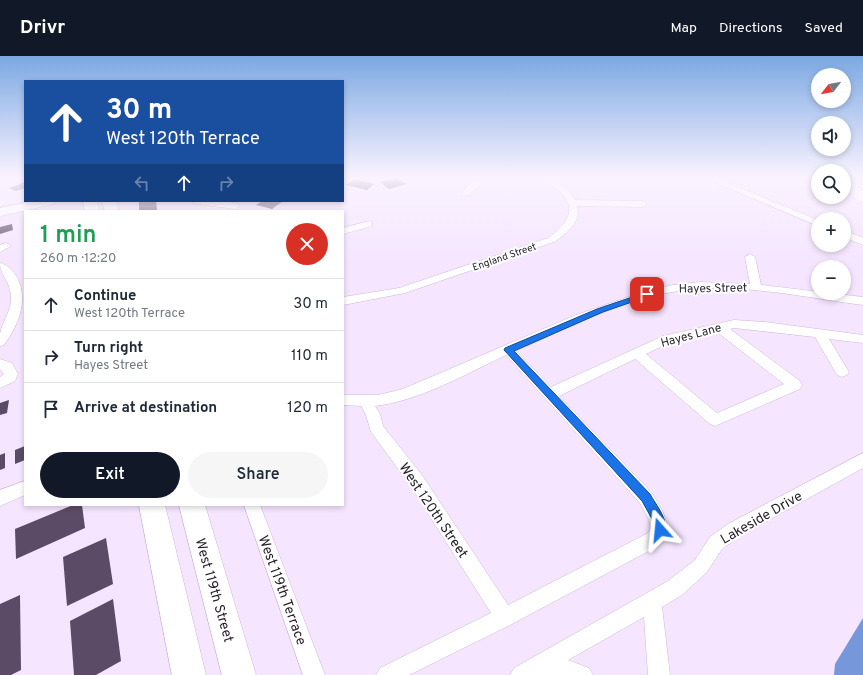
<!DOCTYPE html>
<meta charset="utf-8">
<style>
:root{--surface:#fff;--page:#f6f6f7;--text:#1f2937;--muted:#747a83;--line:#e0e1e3;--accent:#111827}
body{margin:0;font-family:Overpass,sans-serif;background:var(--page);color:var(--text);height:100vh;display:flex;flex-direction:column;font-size:15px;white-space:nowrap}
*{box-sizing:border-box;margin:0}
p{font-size:13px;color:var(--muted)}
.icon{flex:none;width:22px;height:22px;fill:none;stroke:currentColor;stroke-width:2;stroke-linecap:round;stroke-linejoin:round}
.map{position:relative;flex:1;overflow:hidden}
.side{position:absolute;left:24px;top:154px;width:320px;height:296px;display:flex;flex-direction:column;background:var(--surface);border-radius:0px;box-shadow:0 2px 6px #0003}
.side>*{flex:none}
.banner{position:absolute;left:24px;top:24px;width:320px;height:122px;border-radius:0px;box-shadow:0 2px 6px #0003;background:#1a4fa0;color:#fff;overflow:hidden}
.needle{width:26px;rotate:239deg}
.buttons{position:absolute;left:811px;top:12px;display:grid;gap:8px}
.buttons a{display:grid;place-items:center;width:40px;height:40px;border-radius:50%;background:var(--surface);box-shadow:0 2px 6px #0003;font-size:20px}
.pin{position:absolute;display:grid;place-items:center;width:34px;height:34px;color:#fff;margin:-17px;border-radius:8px;box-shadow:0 2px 6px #0006}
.me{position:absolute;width:44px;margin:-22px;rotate:342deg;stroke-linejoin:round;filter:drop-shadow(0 0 3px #0008)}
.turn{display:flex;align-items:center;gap:14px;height:84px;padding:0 16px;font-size:18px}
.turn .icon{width:52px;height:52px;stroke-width:2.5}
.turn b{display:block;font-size:28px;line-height:34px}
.lanes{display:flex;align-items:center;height:38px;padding:0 16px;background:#0003;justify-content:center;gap:20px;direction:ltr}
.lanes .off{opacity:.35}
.round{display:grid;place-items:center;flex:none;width:42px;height:42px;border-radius:21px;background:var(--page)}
.overview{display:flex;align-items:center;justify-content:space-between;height:68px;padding:0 16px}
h1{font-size:24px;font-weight:600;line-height:30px;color:#1e9e55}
.button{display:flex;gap:8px;margin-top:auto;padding:8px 16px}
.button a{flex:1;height:46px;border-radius:24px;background:var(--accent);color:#fff;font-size:16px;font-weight:600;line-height:46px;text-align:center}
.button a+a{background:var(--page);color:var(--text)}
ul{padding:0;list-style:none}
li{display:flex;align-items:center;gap:12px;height:52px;padding:0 16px;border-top:1px solid var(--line)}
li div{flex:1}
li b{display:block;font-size:15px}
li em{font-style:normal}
header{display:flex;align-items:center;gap:24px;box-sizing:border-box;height:56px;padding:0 20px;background:var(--accent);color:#fff}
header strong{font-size:19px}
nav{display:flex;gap:22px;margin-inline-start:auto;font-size:14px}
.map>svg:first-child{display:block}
.water{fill:#7797db}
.building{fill:#5c4b66}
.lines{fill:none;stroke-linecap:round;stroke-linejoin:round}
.minor-casing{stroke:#cebada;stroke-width:1}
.secondary-casing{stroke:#cebada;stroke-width:1}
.primary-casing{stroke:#cebada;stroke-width:1}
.motorway-casing{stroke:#cebada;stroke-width:1}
.minor{fill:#fff;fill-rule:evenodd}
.secondary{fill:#fff;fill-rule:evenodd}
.primary{fill:#fff;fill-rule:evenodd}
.motorway{fill:#fff;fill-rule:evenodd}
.route{fill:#1a73e8;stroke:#114b97}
.labels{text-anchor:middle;stroke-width:4;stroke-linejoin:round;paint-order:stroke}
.far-street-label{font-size:10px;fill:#261e2a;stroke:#fff}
.street-label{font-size:12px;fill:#261e2a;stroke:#fff}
.near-street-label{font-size:14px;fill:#261e2a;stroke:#fff}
</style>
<header>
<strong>Drivr</strong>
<nav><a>Map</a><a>Directions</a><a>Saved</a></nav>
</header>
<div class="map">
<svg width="863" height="619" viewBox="0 0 863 619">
<rect width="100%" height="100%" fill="#f5e5ff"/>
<path class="water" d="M863,562V619H834L835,608Z"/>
<path class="building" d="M396,122L407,128L389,133L380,126Z
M354,123L374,128L367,134L346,129Z
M25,126V132L16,135L9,132Z
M139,145H156L157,154L139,155Z
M262,145H283L272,153L256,149Z
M12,168L13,174L0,178V171Z
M9,344L7,357L0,359V347Z
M25,390V404L15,408V394Z
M5,397V412L0,414V399Z
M73,449H82L85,472L16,503L15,473Z
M106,482L113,528L67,550L63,501Z
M20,539L21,614L11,619H0V548Z
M113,543L121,605L96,619H74L70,565Z"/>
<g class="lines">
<defs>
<path id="minor" d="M479,122H488L469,139H463L462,137L468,129Z
M544,122H553L569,135L575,144L643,145L647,148L643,151L577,150C582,166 566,178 554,186L405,237L343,249V241L399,232L548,182C563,171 578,157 563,139C557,132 549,128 544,122Z
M705,122H716L818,164V170Z
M192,145C203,145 232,143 240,150L236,153L196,148Z
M369,165L372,166V170L343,178V172Z
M844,174L863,182V189L844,181Z
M6,187L11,190L0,196V189Z
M750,198L755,201L761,229L863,241V249C801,241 735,225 672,236C618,246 566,272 516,295L551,331L663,280L734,264L765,266L863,279V287L829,283L849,316L847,319L842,321L837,319L815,281L734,272L730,273L800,325L802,329L800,333L715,370L710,368L635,303L559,340L652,437L663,456L669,474L660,489L512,568L409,619H376L380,612L491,557L410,429L371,376L366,359L361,350L343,349V339H378L403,333L576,259L643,236L673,229L700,226L750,228L745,201ZM717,276L784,328L717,357L646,298L670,286ZM506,299L640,447L649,464L651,472L648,477L508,549L422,419L383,370L380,358L375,350C419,345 466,318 506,299Z
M0,207C6,208 11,213 15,218C30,242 19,268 4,289L0,290C0,286 0,281 0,278C2,266 10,257 11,245C12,225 0,221 0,207Z
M0,303L12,307L18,318L15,325L0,332V321L4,318L0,313Z
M863,397V412L740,480L722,493L707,516L682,539L662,551L670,619H648L644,561L568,604L589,612L593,619H510L514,612L668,525L695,504L710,481L728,468Z
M25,425V439L0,450V434Z
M244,449H260L325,619H303Z"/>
<path id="secondary" d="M33,145H56L54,148L0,160V152Z"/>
<path id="primary" d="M83,145H97L99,155H85Z
M102,145H116L119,155H105Z
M139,449H165L206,619H172Z
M179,449H205L256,619H222Z"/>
<path id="motorway" d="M844,122L849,123L863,135V146L858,145L844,133Z"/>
</defs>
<use href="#minor" class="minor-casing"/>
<use href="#secondary" class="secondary-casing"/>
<use href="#primary" class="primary-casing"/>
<use href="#motorway" class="motorway-casing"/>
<use href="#minor" class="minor"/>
<use href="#secondary" class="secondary"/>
<use href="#primary" class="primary"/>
<use href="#motorway" class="motorway"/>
</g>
<linearGradient id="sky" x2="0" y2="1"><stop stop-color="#7ba8e3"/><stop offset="0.58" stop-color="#faf3ff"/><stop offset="1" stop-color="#faf3ff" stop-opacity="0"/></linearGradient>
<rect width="863" height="209" fill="url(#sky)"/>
<path class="route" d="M647,236L649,237V240L603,256L514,295L650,438C656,449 670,465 664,478L660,480L656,478L652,463L642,445L504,294L505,292L597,253Z"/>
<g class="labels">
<g class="far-street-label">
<text transform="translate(504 200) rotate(-19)" y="4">England Street</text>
</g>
<g class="street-label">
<text transform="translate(713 232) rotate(-1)" y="4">Hayes Street</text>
<text transform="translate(691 279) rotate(-15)" y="4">Hayes Lane</text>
</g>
<g class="near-street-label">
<text transform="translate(434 454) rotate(56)" y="5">West 120th Street</text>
<text transform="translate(761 461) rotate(-30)" y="5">Lakeside Drive</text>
<text transform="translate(215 534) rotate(74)" y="5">West 119th Street</text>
<text transform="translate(283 534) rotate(70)" y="5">West 119th Terrace</text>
</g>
</g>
</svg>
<div class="buttons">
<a><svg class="needle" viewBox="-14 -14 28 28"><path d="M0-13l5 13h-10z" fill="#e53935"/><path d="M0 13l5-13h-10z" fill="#747a83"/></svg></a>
<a><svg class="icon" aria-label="sound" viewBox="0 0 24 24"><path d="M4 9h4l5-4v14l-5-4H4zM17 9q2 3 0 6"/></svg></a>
<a><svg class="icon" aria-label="search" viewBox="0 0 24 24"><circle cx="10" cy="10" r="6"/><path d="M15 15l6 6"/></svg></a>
<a>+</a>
<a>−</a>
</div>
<div class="pin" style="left:647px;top:238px;background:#d93025"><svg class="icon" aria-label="arrive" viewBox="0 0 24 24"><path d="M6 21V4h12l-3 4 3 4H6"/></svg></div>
<svg class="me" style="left:660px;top:474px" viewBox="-20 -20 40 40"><path d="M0-17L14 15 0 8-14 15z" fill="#1a73e8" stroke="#fff" stroke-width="4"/></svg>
<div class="banner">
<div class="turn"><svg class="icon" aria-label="ahead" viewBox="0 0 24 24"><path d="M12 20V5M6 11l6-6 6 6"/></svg><div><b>30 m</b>West 120th Terrace</div></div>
<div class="lanes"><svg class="icon off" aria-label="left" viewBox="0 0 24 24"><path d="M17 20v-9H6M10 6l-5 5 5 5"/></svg><svg class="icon" aria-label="ahead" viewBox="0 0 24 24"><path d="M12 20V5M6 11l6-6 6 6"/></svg><svg class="icon off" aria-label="right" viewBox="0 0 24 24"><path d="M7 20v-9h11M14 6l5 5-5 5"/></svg></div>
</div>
<section class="side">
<div class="overview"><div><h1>1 min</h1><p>260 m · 12:20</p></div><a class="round" style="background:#d93025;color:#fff"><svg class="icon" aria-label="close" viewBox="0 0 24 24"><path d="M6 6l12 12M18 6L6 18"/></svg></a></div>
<ul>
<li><svg class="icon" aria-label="ahead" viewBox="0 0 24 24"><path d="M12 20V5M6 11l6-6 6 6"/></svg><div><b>Continue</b><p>West 120th Terrace</p></div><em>30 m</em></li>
<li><svg class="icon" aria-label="right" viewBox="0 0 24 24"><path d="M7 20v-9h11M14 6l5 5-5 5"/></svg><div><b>Turn right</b><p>Hayes Street</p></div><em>110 m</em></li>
<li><svg class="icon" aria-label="arrive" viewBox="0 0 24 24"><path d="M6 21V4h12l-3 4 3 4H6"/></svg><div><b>Arrive at destination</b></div><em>120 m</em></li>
</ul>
<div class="button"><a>Exit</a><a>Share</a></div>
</section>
</div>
